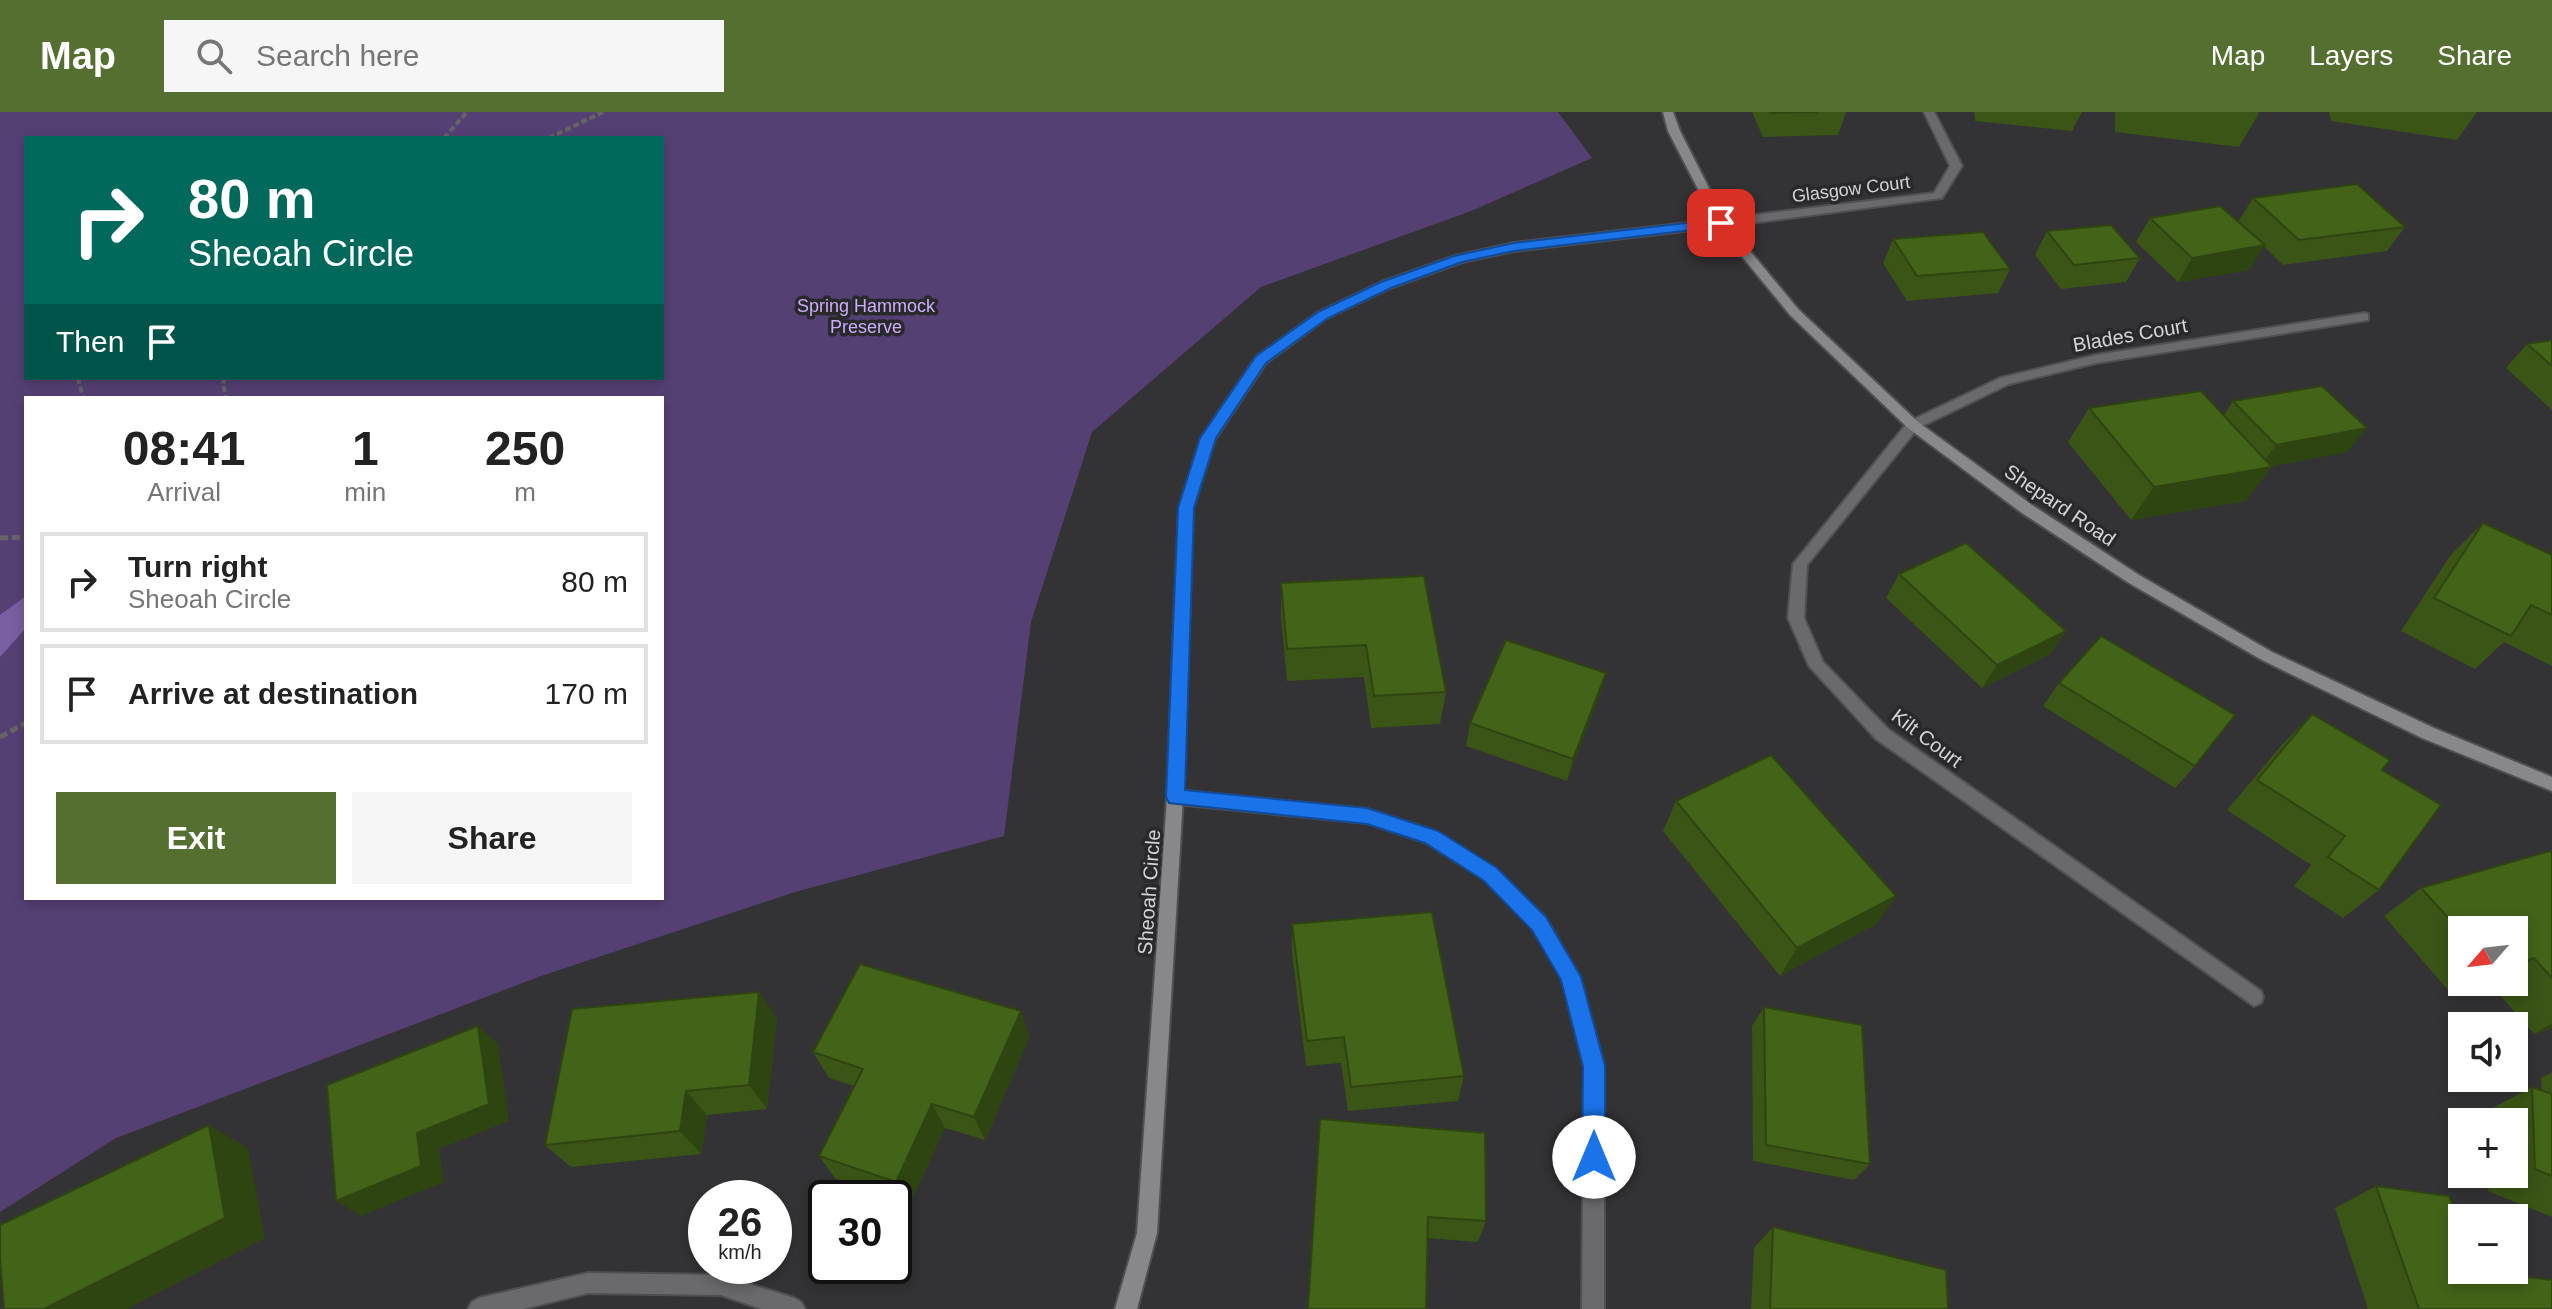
<!DOCTYPE html>
<meta charset="utf-8">
<style>
:root{--surface:#fff;--page:#f6f6f6;--text:#222;--muted:#767676;--line:#e0e0e0;--accent:#546f30}
body{margin:0;font-family:Arial,sans-serif;background:var(--page);color:var(--text);height:100vh;display:flex;flex-direction:column;font-size:30px;white-space:nowrap}
*{box-sizing:border-box;margin:0}
p{font-size:26px;color:var(--muted)}
.icon{flex:none;width:44px;height:44px;fill:none;stroke:currentColor;stroke-width:2;stroke-linecap:round;stroke-linejoin:round}
.map{position:relative;flex:1;overflow:hidden}
.drawer{position:absolute;left:24px;top:284px;width:640px;height:504px;display:flex;flex-direction:column;background:var(--surface);border-radius:0px;box-shadow:0 4px 12px #0003}
.drawer>*{flex:none}
.top-card{position:absolute;left:24px;top:24px;width:640px;height:244px;border-radius:0px;box-shadow:0 4px 12px #0003;background:#00695c;color:#fff;overflow:hidden}
.needle{width:52px;rotate:242deg}
.buttons{position:absolute;left:2448px;top:804px;display:grid;gap:16px}
.buttons a{display:grid;place-items:center;width:80px;height:80px;border-radius:0px;background:var(--surface);box-shadow:0 4px 12px #0003;font-size:40px}
.speed{position:absolute;left:688px;top:1068px;display:flex;gap:16px;font-size:40px;font-weight:700;text-align:center}
.speed>*{display:grid;place-content:center;width:104px;height:104px;border-radius:50%;background:var(--surface);box-shadow:0 4px 12px #0003;line-height:1}
.speed small{font-size:20px;font-weight:400}
.speed .limit{border:4px solid #111;border-radius:12px;background:#fff;color:#111}
.pin{position:absolute;display:grid;place-items:center;width:68px;height:68px;color:#fff;margin:-34px;border-radius:16px;box-shadow:0 4px 12px #0006}
.me{position:absolute;width:88px;margin:-44px;rotate:0deg;stroke-linejoin:round;filter:drop-shadow(0 0 6px #0008)}
.turn{display:flex;align-items:center;gap:28px;height:168px;padding:0 32px;font-size:36px}
.turn .icon{width:104px;height:104px;stroke-width:2.5}
.turn b{display:block;font-size:56px;line-height:68px}
.then{display:flex;align-items:center;height:76px;padding:0 32px;background:#0003;gap:16px;font-size:30px}
.eta{display:flex;justify-content:space-evenly;align-items:center;height:136px;text-align:center}
.eta b{font-size:48px;font-weight:800;line-height:56px}
.primary-button{display:flex;gap:16px;margin-top:auto;padding:16px 32px}
.primary-button a{flex:1;height:92px;border-radius:0px;background:var(--accent);color:#fff;font-size:32px;font-weight:800;line-height:92px;text-align:center}
.primary-button a+a{background:var(--page);color:var(--text)}
ul{padding:0;list-style:none}
li{display:flex;align-items:center;gap:24px;height:100px;margin:0 16px 12px;padding:0 16px;border:4px solid var(--line);border-radius:0px}
li div{flex:1}
li b{display:block;font-size:30px}
li em{font-style:normal}
header{display:flex;align-items:center;gap:48px;box-sizing:border-box;height:112px;padding:0 40px;background:var(--accent);color:#fff}
header strong{font-size:38px}
nav{display:flex;gap:44px;margin-inline-start:auto;font-size:28px}
.search{width:560px;height:72px;background:var(--page);display:flex;align-items:center;gap:20px;box-sizing:border-box;padding:0 28px;border-radius:0px;color:var(--muted);font-size:30px}
.map>svg:first-child{display:block}
.green{fill:#554074;fill-rule:evenodd}
.water{fill:#7a5ea2}
.lines{fill:none;stroke-linecap:round;stroke-linejoin:round}
.street-casing{stroke:#504f52;stroke-width:4}
.secondary-casing{stroke:#504f52;stroke-width:4}
.path-far1{stroke:#656467;stroke-width:4;stroke-dasharray:6 3;stroke-linecap:butt}
.path{stroke:#656467;stroke-width:5;stroke-dasharray:8 4;stroke-linecap:butt}
.street{fill:#6a696b;fill-rule:evenodd}
.secondary{fill:#88888a;fill-rule:evenodd}
.wall{fill:#3a5515;fill-rule:evenodd}
.shaded-wall{fill:#2f4511}
.building{fill:#436318;stroke:#2f4511;stroke-width:2}
.route{fill:#1a73e8;stroke:#114b97;stroke-width:2}
.labels{text-anchor:middle;stroke-width:7;stroke-linejoin:round;paint-order:stroke}
.far-street-label{font-size:18px;fill:#d4d3d5;stroke:#29282b}
.far-park-label{font-size:18px;fill:#cbadfa;stroke:#29282b}
.street-label{font-size:20px;fill:#d4d3d5;stroke:#29282b}
</style>
<header>
<strong>Map</strong>
<div class="search"><svg class="icon" aria-label="search" viewBox="0 0 24 24"><circle cx="10" cy="10" r="6"/><path d="M15 15l6 6"/></svg>Search here</div>
<nav><a>Map</a><a>Layers</a><a>Share</a></nav>
</header>
<div class="map">
<svg width="2552" height="1197" viewBox="0 0 2552 1197">
<rect width="100%" height="100%" fill="#333235"/>
<path class="green" d="M0,0H1558L1592,46L1471,99L1261,175L1092,320L1031,510L1004,724L795,780L541,864L116,1026L0,1100ZM26,26H662V266H26ZM26,286H662V786H26Z"/>
<path class="water" d="M26,484V516L0,545V503Z"/>
<g class="lines">
<defs>
<path id="street" d="M1924,0H1934L1962,54L1942,86L1721,115L1715,111L1721,107L1934,81L1950,54Z
M2364,201L2368,202V208L2096,251L2009,272L1918,316L1807,453L1804,506L1823,550L1888,617L2261,879L2263,885L2261,891L2254,894L1876,627L1809,554L1788,506L1793,452L1908,310L2000,266L2096,243Z
M1175,678L1367,697L1431,718L1496,757L1545,805L1580,865L1604,954V1197H1582L1584,954L1562,867L1533,817L1484,767L1425,730L1367,711L1175,692L1169,690L1167,685L1169,680Z
M588,1161L721,1163L794,1186L801,1190L805,1197H762L721,1183L588,1181L523,1197H468L472,1190L479,1186Z"/>
<path id="secondary" d="M1663,0H1673L1680,19L1726,110L1798,197L1918,310L2032,393L2139,463L2272,540L2434,616L2552,665V679L2422,626L2262,548L2129,471L2022,401L1908,316L1790,203L1718,115L1514,139L1462,150L1390,176L1327,206L1266,251L1215,327L1193,396L1183,685L1157,1121L1137,1197H1115L1137,1121L1167,685L1179,396L1201,326L1256,245L1319,200L1382,170L1455,144L1514,131L1714,108L1668,19Z"/>
</defs>
<use href="#street" class="street-casing"/>
<use href="#secondary" class="secondary-casing"/>
<path class="path-far1" d="M444,26L467,0
M549,26L603,0
M78,266L83,286
M226,266L223,271L226,286"/>
<path class="path" d="M0,426L26,425
M0,625L26,611"/>
<use href="#street" class="street"/>
<use href="#secondary" class="secondary"/>
</g>
<path class="wall" d="M1752,0H1846L1838,23L1763,25Z
M1974,0H2082L2072,19L1975,9Z
M2115,0H2258L2259,1L2239,35L2115,20Z
M2329,0H2477L2457,28L2331,9Z
M2253,86L2405,115L2387,139L2283,153L2264,134L2249,158L2178,170L2136,130L2150,106L2238,110Z
M2047,119L2140,146L2126,170L2061,177L2035,143Z
M1893,127L2010,157L1998,181L1907,189L1883,151Z
M2552,228V298L2506,256L2527,232Z
M2233,289L2347,340L2271,354L2246,389L2131,408L2068,330L2089,296L2224,303Z
M2483,411L2552,443V554L2504,530L2475,557L2401,519L2450,444Z
M1899,462L2066,519L2050,542L1982,576L1886,486Z
M1281,471L1446,580L1440,612L1371,616L1364,565L1287,569L1281,504Z
M1606,561L1599,584L1567,669L1466,634L1470,611Z
M2059,571L2195,654L2175,676L2043,594Z
M2312,602L2382,658L2379,778L2343,806L2294,774L2311,753L2227,698L2281,634Z
M1676,689L1896,784L1876,812L1780,864L1663,719Z
M2552,741V916L2534,922L2492,874L2454,885L2384,804L2421,776ZM2462,818H2514V870H2462Z
M1292,812L1464,964L1458,989L1348,999L1341,951L1306,954L1292,840Z
M1764,895L1870,1052L1854,1068L1753,1049L1752,914Z
M1021,899L1029,926L985,1028L945,1016L910,1091L836,1067L819,1044L854,974L829,966L813,940Z
M777,906L767,997L707,1003L701,1042L571,1055L545,1033Z
M2552,960V1105L2488,1079V1062H2514V1010H2487V999L2532,975L2542,978L2541,966Z
M1320,1007L1486,1109L1478,1130L1428,1126Z
M2376,1074L2477,1159L2552,1197H2368L2335,1096Z
M1773,1115L1948,1197H1751L1754,1136Z"/>
<path class="shaded-wall" d="M2265,133L2249,158L2178,170L2192,146Z
M2367,316L2347,340L2258,357L2276,333Z
M2272,355L2246,389L2131,408L2154,375Z
M2066,519L2050,542L1982,576L1997,553Z
M1606,561L1599,584L1567,669L1573,647Z
M1896,784L1876,812L1780,864L1797,836Z
M2534,846L2514,860V853Z
M2477,870H2498L2492,874L2454,885Z
M759,880L777,906L767,997L749,973Z
M1021,899L1029,926L985,1028L974,1005Z
M2552,911V916L2534,922Z
M478,914L498,932L509,1009L439,1037L444,1070L361,1104L336,1089L417,1021Z
M686,979L707,1003L701,1042L680,1019Z
M932,992L945,1016L910,1091L896,1070Z
M209,1013L248,1036L265,1126L127,1197H44Z"/>
<path class="building" d="M1770,0H1818L1770,1Z
M2357,72L2405,115L2299,128L2253,86Z
M2220,94L2265,133L2192,146L2150,106Z
M2111,113L2140,146L2074,153L2047,119Z
M1983,120L2010,157L1917,164L1893,127Z
M2552,228V254L2527,232Z
M2322,274L2367,316L2276,333L2233,289Z
M2201,279L2272,355L2154,375L2089,296Z
M2483,411L2552,443V503L2531,493L2511,524L2434,486Z
M1966,431L2066,519L1997,553L1899,462Z
M1424,464L1446,580L1374,584L1366,533L1287,537L1281,471Z
M2101,524L2235,603L2195,654L2059,571Z
M1506,528L1606,561L1573,647L1470,611Z
M2312,602L2390,648L2382,658L2441,693L2379,778L2328,745L2345,724L2257,668Z
M1771,643L1896,784L1797,836L1676,689Z
M2550,739L2552,741V866L2534,846L2514,853V818H2462V821L2421,776Z
M1432,800L1464,964L1351,975L1344,925L1307,929L1292,812Z
M860,852L1021,899L974,1005L932,992L896,1070L819,1044L863,957L813,940Z
M759,880L749,973L686,979L680,1019L545,1033L572,897Z
M1764,895L1862,913L1870,1052L1766,1033Z
M478,914L489,992L417,1021L421,1054L336,1089L327,973Z
M2532,975L2552,982V1064L2535,1057Z
M1320,1007L1485,1021L1486,1109L1428,1105L1426,1197H1308Z
M209,1013L225,1106L44,1197H4L0,1147V1113Z
M2376,1074L2449,1084L2462,1118V1158H2477V1159L2552,1168V1197H2419Z
M1773,1115L1946,1158L1948,1197H1770Z"/>
<path class="route" d="M1721,107L1728,111L1726,114L1514,139L1462,150L1391,176L1328,206L1266,251L1216,326L1194,396L1185,678L1367,696L1438,719L1497,756L1546,805L1581,865L1605,954V1045L1602,1053L1594,1056L1586,1053L1582,1045L1583,954L1561,868L1532,818L1483,768L1425,731L1367,712L1169,691L1166,685L1178,396L1200,326L1256,244L1318,200L1381,170L1454,144L1514,131Z"/>
<g class="labels">
<g class="far-street-label">
<text transform="translate(1851 77) rotate(-7)" y="6">Glasgow Court</text>
</g>
<g class="far-park-label">
<text x="866" y="200">Spring Hammock<tspan x="866" dy="21">Preserve</tspan></text>
</g>
<g class="street-label">
<text transform="translate(2130 223) rotate(-10)" y="7">Blades Court</text>
<text transform="translate(2060 393) rotate(34)" y="7">Shepard Road</text>
<text transform="translate(1927 626) rotate(37)" y="7">Kilt Court</text>
<text transform="translate(1149 780) rotate(-86)" y="7">Sheoah Circle</text>
</g>
</g>
</svg>
<div class="buttons">
<a><svg class="needle" viewBox="-14 -14 28 28"><path d="M0-13l5 13h-10z" fill="#e53935"/><path d="M0 13l5-13h-10z" fill="#767676"/></svg></a>
<a><svg class="icon" aria-label="sound" viewBox="0 0 24 24"><path d="M4 9h4l5-4v14l-5-4H4zM17 9q2 3 0 6"/></svg></a>
<a>+</a>
<a>−</a>
</div>
<div class="speed"><div>26<small>km/h</small></div><div class="limit">30</div></div>
<div class="pin" style="left:1721px;top:111px;background:#d93025"><svg class="icon" aria-label="arrive" viewBox="0 0 24 24"><path d="M6 21V4h12l-3 4 3 4H6"/></svg></div>
<svg class="me" style="left:1594px;top:1045px" viewBox="-20 -20 40 40"><circle r="19" fill="#fff"/><path d="M0-13L10 11 0 6-10 11z" fill="#1a73e8"/></svg>
<div class="top-card">
<div class="turn"><svg class="icon" aria-label="right" viewBox="0 0 24 24"><path d="M7 20v-9h11M14 6l5 5-5 5"/></svg><div><b>80 m</b>Sheoah Circle</div></div>
<div class="then">Then<svg class="icon" aria-label="arrive" viewBox="0 0 24 24"><path d="M6 21V4h12l-3 4 3 4H6"/></svg></div>
</div>
<section class="drawer">
<div class="eta">
<div><b>08:41</b><p>Arrival</p></div>
<div><b>1</b><p>min</p></div>
<div><b>250</b><p>m</p></div>
</div>
<ul>
<li><svg class="icon" aria-label="right" viewBox="0 0 24 24"><path d="M7 20v-9h11M14 6l5 5-5 5"/></svg><div><b>Turn right</b><p>Sheoah Circle</p></div><em>80 m</em></li>
<li><svg class="icon" aria-label="arrive" viewBox="0 0 24 24"><path d="M6 21V4h12l-3 4 3 4H6"/></svg><div><b>Arrive at destination</b></div><em>170 m</em></li>
</ul>
<div class="primary-button"><a>Exit</a><a>Share</a></div>
</section>
</div>
